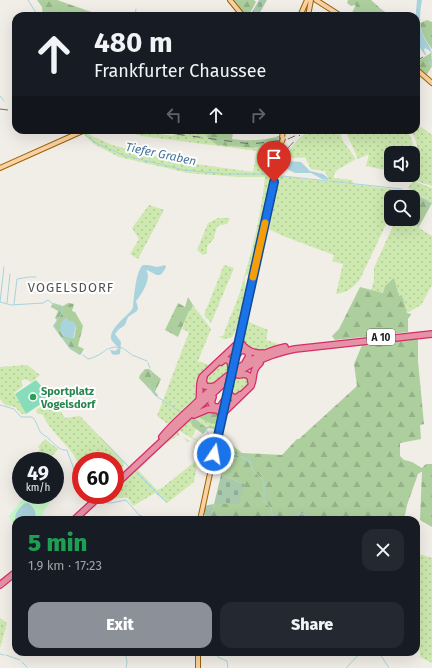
<!DOCTYPE html>
<meta charset="utf-8">
<style>
:root{--surface:#171b24;--page:#242831;--text:#f1f3f6;--muted:#9ea1a6;--accent:#8c9099}
body{margin:0;font-family:"Fira Sans",sans-serif;background:var(--page);color:var(--text);height:100vh;display:flex;flex-direction:column;font-size:15px;white-space:nowrap}
*{box-sizing:border-box;margin:0}
p{font-size:13px;color:var(--muted)}
.icon{flex:none;width:22px;height:22px;fill:none;stroke:currentColor;stroke-width:2;stroke-linecap:round;stroke-linejoin:round}
.map{position:relative;flex:1;overflow:hidden}
.drawer{position:absolute;left:12px;top:516px;width:408px;height:140px;display:flex;flex-direction:column;background:var(--surface);border-radius:12px;box-shadow:0 4px 16px #0002}
.drawer>*{flex:none}
.hud{position:absolute;left:12px;top:12px;width:408px;height:122px;border-radius:12px;box-shadow:0 4px 16px #0002;background:#171b24;color:var(--text);overflow:hidden}
.controls{position:absolute;left:384px;top:146px;display:grid;gap:8px}
.controls a{display:grid;place-items:center;width:36px;height:36px;border-radius:8px;background:var(--surface);box-shadow:0 4px 16px #0002;font-size:20px}
.speed{position:absolute;left:12px;top:452px;display:flex;gap:8px;font-size:20px;font-weight:700;text-align:center}
.speed>*{display:grid;place-content:center;width:52px;height:52px;border-radius:50%;background:var(--surface);box-shadow:0 4px 16px #0002;line-height:1}
.speed small{font-size:10px;font-weight:400}
.speed .limit{border:6px solid #d22;background:#fff;color:#111}
.pin{position:absolute;display:grid;place-items:center;width:34px;height:34px;color:#fff;margin:-41px -17px;border-radius:50% 50% 50% 0;rotate:-45deg;box-shadow:0 0 4px #0007}
.pin .icon{rotate:45deg}
.me{position:absolute;width:44px;margin:-22px;rotate:12deg;stroke-linejoin:round;filter:drop-shadow(0 0 3px #0008)}
.turn{display:flex;align-items:center;gap:14px;height:84px;padding:0 16px;font-size:18px}
.turn .icon{width:52px;height:52px;stroke-width:2.5}
.turn b{display:block;font-size:28px;line-height:34px}
.lanes{display:flex;align-items:center;height:38px;padding:0 16px;background:#0003;justify-content:center;gap:20px;direction:ltr}
.lanes .off{opacity:.35}
.round{display:grid;place-items:center;flex:none;width:42px;height:42px;border-radius:12px;background:var(--page)}
.headline{display:flex;align-items:center;justify-content:space-between;height:68px;padding:0 16px}
h1{font-size:24px;font-weight:800;line-height:30px;color:#1e9e55}
.action{display:flex;gap:8px;margin-top:auto;padding:8px 16px}
.action a{flex:1;height:46px;border-radius:12px;background:var(--accent);color:#fff;font-size:16px;font-weight:800;line-height:46px;text-align:center}
.action a+a{background:var(--page);color:var(--text)}
.map>svg:first-child{display:block}
.grass{fill:url(#grass-dots);fill-rule:evenodd}
.forest{fill:url(#forest-firs);fill-rule:evenodd}
.cemetery{fill:url(#cemetery-stones)}
.park{fill:#c6f9c8}
.pitch{fill:#87ddb9}
.water{fill:#a9d3dd}
.lines{fill:none;stroke-linecap:round;stroke-linejoin:round}
.stream{stroke:#a9d3dd;stroke-width:1}
.major-casing{stroke:#996303;stroke-width:6}
.highway-casing{stroke:#d82b6c;stroke-width:8}
.major{stroke:#fad1a3;stroke-width:4}
.highway{stroke:#e691a4;stroke-width:5.5}
.rail{stroke:#6e6e6e;stroke-width:1;stroke-dasharray:8 8;stroke-linecap:butt}
.major-bridge-casing{stroke:#996303;stroke-width:6;stroke-linecap:butt}
.major-bridge{stroke:#fad1a3;stroke-width:4}
.route-casing{stroke:#114b97;stroke-width:10}
.route{stroke:#1a73e8;stroke-width:7}
.slow{stroke:#f59e0b;stroke-width:7}
.leisure-dot{fill:#2e9e5b;stroke:#fff;stroke-width:1.5}
.labels{text-anchor:middle;stroke-width:4;stroke-linejoin:round;paint-order:stroke}
.shield{fill:#fff;stroke:#636363;stroke-width:1}
.shield-label{font-size:10px;font-weight:bold;fill:#202020}
.leisure-label{font-size:11px;font-weight:bold;fill:#27864d;stroke:#fff;text-anchor:start}
.water-label{font-size:12px;font-style:italic;fill:#48779f;stroke:#fff}
.quarter-label{font-size:13px;letter-spacing:1px;fill:#535353;stroke:#fff}
</style>
<div class="map">
<svg width="432" height="668" viewBox="0 0 432 668">
<defs>
<pattern id="grass-dots" width="8" height="8" patternUnits="userSpaceOnUse"><rect width="8" height="8" fill="#cde9af"/><path d="M2 2h.1M6 6h.1" fill="none" stroke="#b0c896" stroke-width="1.8" stroke-linecap="round"/></pattern>
<pattern id="forest-firs" width="22" height="20" patternUnits="userSpaceOnUse"><rect width="22" height="20" fill="#adcf9d"/><path d="M5 1l3.5 6h-7zM16 11l3.5 6h-7z" fill="#95b187"/></pattern>
<pattern id="cemetery-stones" width="16" height="16" patternUnits="userSpaceOnUse"><rect width="16" height="16" fill="#a9c9ac"/><path d="M2 7V4a2 2 0 0 1 4 0v3zM10 15v-3a2 2 0 0 1 4 0v3z" fill="#91ac94"/></pattern>
</defs>
<rect width="100%" height="100%" fill="#f1ede7"/>
<path class="grass" d="M416,123L432,135V186L410,179C417,161 422,149 411,130H416Z
M92,130H96L87,132L92,136L112,145L174,161L253,172L257,151L142,136L120,130H135L173,136L175,133L154,130H208L207,137L217,145L253,148L278,143L268,195H267L268,196L250,270V274C248,275 246,274 245,277C244,280 246,286 245,290C243,301 239,330 231,338L223,339L219,336H223L224,334C229,318 237,303 241,288C252,252 261,215 265,177H238L188,173L119,157L94,144L82,133Z
M311,130H339L343,141L356,159L337,170L334,174V178L352,180L353,183L333,182L401,190L398,197H391V214L360,279C354,287 347,293 336,294L343,264L332,261L334,255L283,236L269,229L280,176L330,182L325,171L311,169L305,157L297,158L286,157C291,145 300,136 311,130Z
M345,130H407C413,141 416,150 413,163V153H391V171L366,166L369,154L358,159Z
M413,181L432,188V203L408,188Z
M149,205L164,210L138,259L130,254L139,239L132,228Z
M218,218H229L230,219L227,224L220,225L217,227L213,240L207,246V253L203,255L197,250L208,223Z
M396,219L420,225L419,228L432,236V285L421,305L407,313L402,296L399,297L371,290L374,281V268Z
M224,265L234,268L211,323L204,315Z
M193,305L211,329L198,361L209,365L201,372L197,379L196,398L187,408L168,424L157,416L189,332L182,329L189,311L191,310Z
M246,321L268,330L266,340L284,346C266,351 255,357 241,341Z
M222,361H229V372L223,377L220,376V380L209,387L204,380V378Z
M27,365L40,375L32,382L25,379L21,381L23,386L14,393L26,414H22L15,407L5,405L0,399V367Z
M245,374L250,382L247,387L235,397L229,390L232,381L236,378H238V376Z
M52,399L65,418L80,416L124,462C123,468 120,473 115,476V461H81V482L78,481C78,476 81,473 80,469C78,452 50,433 43,415L37,413L36,410Z
M216,410L220,416L217,430L204,425L193,417Z
M190,420L191,425L196,429L192,437L197,440L205,436L197,440L203,444L205,442L202,444L178,430Z
M177,431L179,433V435L200,446L194,482L167,503L155,493L133,506L128,498C119,496 111,500 101,500L106,495H115V487ZM177,436C181,435 185,438 187,442L190,441L199,446L200,450L197,460L162,488L157,490L138,470L164,445Z
M45,439L58,449L48,461H36L33,458L40,449L38,447Z
M419,554L432,558V663L420,657L417,607Z
M0,618L7,623L0,648Z"/>
<path class="forest" d="M37,0H57L103,16H66L64,13L61,16H43L42,7Z
M231,0H254L256,2L249,15L242,12Z
M348,0H371L381,9L391,16H350L356,5L351,6L347,3Z
M427,20L432,22V49C426,41 421,33 420,23Z
M431,53L432,62H430V64L432,66L426,76L416,67V62Z
M208,130H229L233,133L232,139C249,141 263,141 279,136L278,143L253,148L217,145L207,137Z
M407,190L409,191V190L432,203L420,225H410L400,219H413V197H406Z
M394,278L399,296L402,295L407,313L411,314L408,319V332L335,340L332,336L339,329L360,287L383,293L385,286Z
M188,297L193,305L191,310L189,311L178,337L165,330L178,303L185,307Z
M53,303L63,306L68,303L74,304L72,311L75,312L83,326L78,346L84,349L80,355L70,349L53,326L57,320L55,318L58,311L51,307ZM66,318L68,321L73,322L76,327L74,338L64,336L61,332Z
M418,337V361L424,424L420,425L421,439L400,443V456L404,460L412,462L422,468L426,464H432V527L420,520L422,472H421L418,474L407,505L404,520H207L206,519L212,514L214,504L244,484L221,475L225,454L224,453L229,445H232L242,453L282,455L297,439H299L357,386L354,364L363,343Z
M145,369H149L161,379L155,392L158,395L157,397L139,378L140,375Z
M209,411C214,411 216,411 219,416L217,423L212,424L200,418L201,414Z
M193,417L206,427L213,426L216,430L215,436L213,437L216,431L215,429L208,428L203,434L192,426L190,420Z
M416,551H418L419,554L416,607L419,635L416,633Z"/>
<path class="cemetery" d="M259,0H267L258,16H254L251,14Z
M221,475L244,484L239,504H214L212,514L206,519V516L203,514V506L214,504Z"/>
<path class="park" d="M25,496L34,504L36,503L38,505L44,502L50,496L53,499L44,510L41,520H16V535L11,531L15,527L9,516Z"/>
<path class="pitch" d="M36,380L51,397L26,414L15,394Z"/>
<path class="water" d="M417,0H422C420,12 418,24 423,35C426,43 432,47 432,56L430,51L425,48L424,50L429,61L432,62V66L428,62L429,60L426,55H425C422,51 419,47 417,42C414,31 416,11 417,0Z
M289,161L301,162L310,171L323,174L329,179L328,180L322,179L311,173H295L285,168L286,162Z
M143,265H148L157,267L165,265L166,267C159,282 155,272 146,270C152,278 142,294 136,301L138,308L137,311L128,317L125,325L118,330L115,334L121,342L120,354L115,355L112,354L110,350L115,351L119,348C116,345 110,341 111,336C113,324 132,313 133,307C134,297 136,270 143,265Z
M64,318L68,320L73,322L76,325L73,339L65,337L60,330L61,323Z
M25,503H28C34,507 37,513 35,520H16V523C13,514 18,509 25,503Z"/>
<g class="lines">
<path class="stream" d="M28,0L38,16
M135,16L136,9
M0,96L4,101
M83,133L96,143L123,155L184,170L227,174H265
M267,174L270,175
M277,175H278
M282,176L402,189
M408,190L432,204
M30,277H36
M0,302L11,305L43,303L48,300L57,307L59,305L61,306L63,308L62,312L54,326L61,337L68,341L69,347L81,353
M0,302L4,267
M7,303L10,274
M14,304L17,279L29,277
M108,349L114,347L123,348
M124,349L131,354
M83,355L88,359C94,358 103,353 107,349
M132,355L147,361
M148,363L150,368
M151,371L152,378
M149,383C152,397 158,396 168,404
M169,404L180,412L184,410
M0,405L14,409L21,417H32C37,421 37,427 41,433C44,436 47,436 49,439C55,444 59,451 67,450C70,461 78,473 74,485L81,490
M192,418C200,421 205,428 209,435
M100,437L128,466
M217,447L222,449
M226,450L250,461L252,469L264,481V501L271,508L273,520
M134,471L136,472L166,502
M89,495L93,498
M100,502L111,503L126,500L139,515L152,520
M281,520L291,519L298,513L306,515L308,520
M125,652L127,662L126,668
M216,652L218,657L227,661L228,668
M376,652L380,654L389,668
M0,654L4,655
M6,655L20,660
M22,662L27,667
M346,668L361,652"/>
<defs>
<path id="major" d="M230,0L243,16
M316,0L341,16
M300,16L307,0
M308,16L311,0
M416,69L432,83
M282,138L283,130
M0,168L85,130
M232,367L281,143
M200,520L228,390
M198,652V668"/>
<path id="highway" d="M239,339C243,349 253,354 263,353
M236,356L241,350L247,351L249,356L245,363
M221,362L225,359C231,360 231,364 231,369
M239,375C246,373 251,375 251,382
M204,377L203,381L205,386L211,387L215,386
M228,390C230,397 234,400 240,395
M213,397L211,403L214,407H220L224,401
M199,400C201,392 198,385 202,377L236,345
M222,414L251,386C255,377 251,371 260,363
M194,415L208,409L218,410L221,414
M162,437C172,424 185,414 197,402C224,378 249,355 285,347
M115,485L223,384C244,366 268,354 295,349L432,334
M74,520L101,495
M0,585L16,572"/>
</defs>
<use href="#major" class="major-casing"/>
<use href="#highway" class="highway-casing"/>
<use href="#major" class="major"/>
<use href="#highway" class="highway"/>
<path class="rail" d="M416,61L423,57
M0,109L16,111
M145,130L251,144L277,141L288,139L308,130
M261,256L282,161L287,149L300,135"/>
<defs>
<path id="major-bridge" d="M282,142L283,138
M227,387L231,369"/>
</defs>
<use href="#major-bridge" class="major-bridge-casing"/>
<use href="#major-bridge" class="major-bridge"/>
</g>
<g class="lines">
<defs>
<path id="route" d="M214,454L274,182"/>
</defs>
<use href="#route" class="route-casing"/>
<use href="#route" class="route"/>
<path class="slow" d="M253,277L265,223"/>
</g>
<circle class="leisure-dot" cx="33" cy="397" r="4"/>
<g class="labels">
<rect class="shield" x="367" y="329" width="28" height="16" rx="3"/>
<g class="shield-label">
<text x="381" y="341">A 10</text>
</g>
<g class="leisure-label">
<text x="41" y="395">Sportplatz<tspan x="41" dy="13">Vogelsdorf</tspan></text>
</g>
<g class="water-label">
<text transform="translate(161 154) rotate(12)" y="4">Tiefer Graben</text>
</g>
<g class="quarter-label">
<text x="71" y="292">VOGELSDORF</text>
</g>
</g>
</svg>
<div class="controls">
<a><svg class="icon" aria-label="sound" viewBox="0 0 24 24"><path d="M4 9h4l5-4v14l-5-4H4zM17 9q2 3 0 6"/></svg></a>
<a><svg class="icon" aria-label="search" viewBox="0 0 24 24"><circle cx="10" cy="10" r="6"/><path d="M15 15l6 6"/></svg></a>
</div>
<div class="speed"><div>49<small>km/h</small></div><div class="limit">60</div></div>
<div class="pin" style="left:274px;top:182px;background:#d93025"><svg class="icon" aria-label="arrive" viewBox="0 0 24 24"><path d="M6 21V4h12l-3 4 3 4H6"/></svg></div>
<svg class="me" style="left:214px;top:454px" viewBox="-20 -20 40 40"><circle r="17" fill="#1a73e8" stroke="#fff" stroke-width="3"/><path d="M0-11L8 9 0 5-8 9z" fill="#fff"/></svg>
<div class="hud">
<div class="turn"><svg class="icon" aria-label="ahead" viewBox="0 0 24 24"><path d="M12 20V5M6 11l6-6 6 6"/></svg><div><b>480 m</b>Frankfurter Chaussee</div></div>
<div class="lanes"><svg class="icon off" aria-label="left" viewBox="0 0 24 24"><path d="M17 20v-9H6M10 6l-5 5 5 5"/></svg><svg class="icon" aria-label="ahead" viewBox="0 0 24 24"><path d="M12 20V5M6 11l6-6 6 6"/></svg><svg class="icon off" aria-label="right" viewBox="0 0 24 24"><path d="M7 20v-9h11M14 6l5 5-5 5"/></svg></div>
</div>
<section class="drawer">
<div class="headline"><div><h1>5 min</h1><p>1.9 km · 17:23</p></div><a class="round"><svg class="icon" aria-label="close" viewBox="0 0 24 24"><path d="M6 6l12 12M18 6L6 18"/></svg></a></div>
<div class="action"><a>Exit</a><a>Share</a></div>
</section>
</div>
